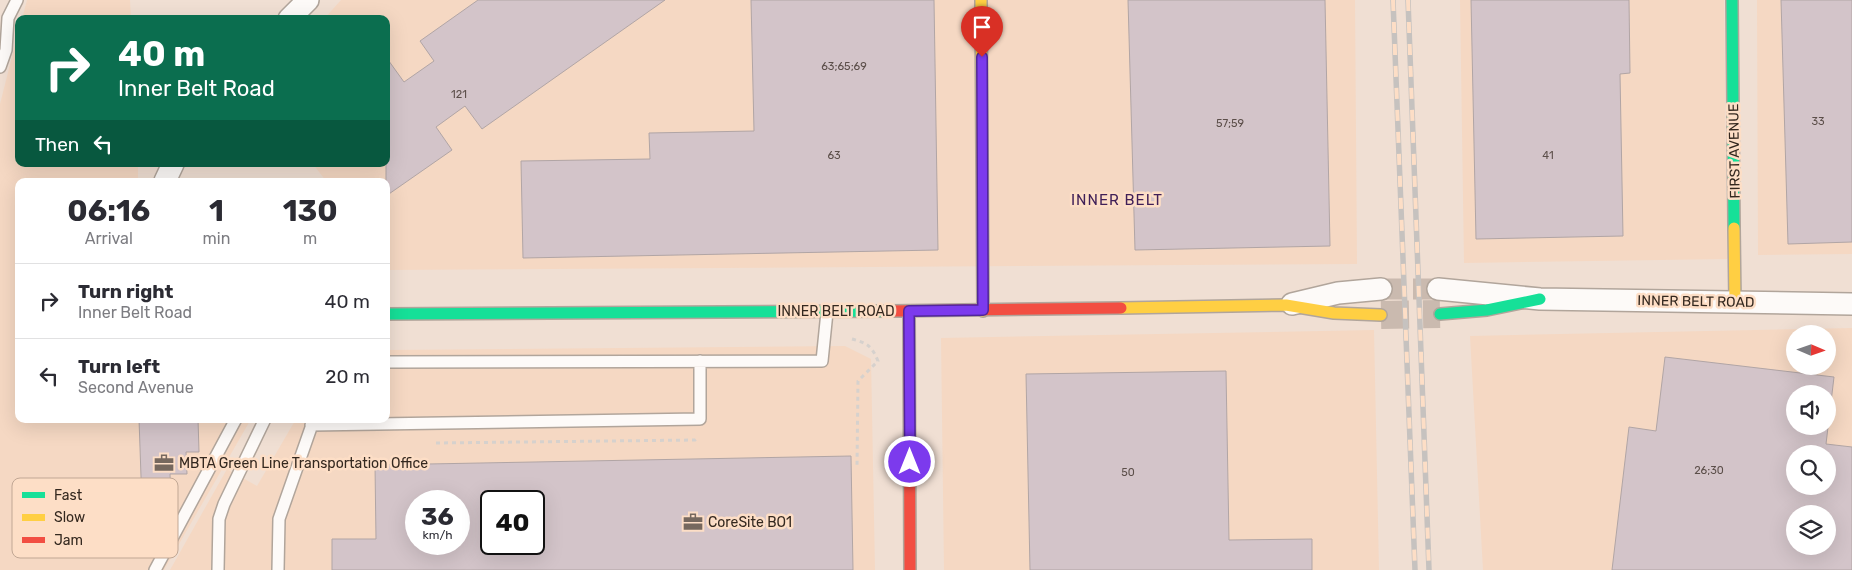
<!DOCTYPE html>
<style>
:root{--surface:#fff;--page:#f7f7f7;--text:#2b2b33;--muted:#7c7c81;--line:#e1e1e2}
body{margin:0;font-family:Rubik,sans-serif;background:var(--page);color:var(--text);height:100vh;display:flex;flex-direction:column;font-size:19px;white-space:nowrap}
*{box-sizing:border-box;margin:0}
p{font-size:16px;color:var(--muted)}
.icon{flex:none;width:28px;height:28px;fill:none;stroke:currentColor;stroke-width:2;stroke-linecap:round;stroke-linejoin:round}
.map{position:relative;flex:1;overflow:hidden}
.sheet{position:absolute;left:15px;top:178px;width:375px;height:245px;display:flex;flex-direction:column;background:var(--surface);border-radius:10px;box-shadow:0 5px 20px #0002}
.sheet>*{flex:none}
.guide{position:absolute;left:15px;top:15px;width:375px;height:152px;border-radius:10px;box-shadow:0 5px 20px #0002;background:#0b6e4f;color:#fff;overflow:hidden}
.needle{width:32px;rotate:92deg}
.tools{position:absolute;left:1786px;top:325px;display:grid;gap:10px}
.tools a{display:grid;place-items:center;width:50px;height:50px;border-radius:50%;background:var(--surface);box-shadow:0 5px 20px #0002;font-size:25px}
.speed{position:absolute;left:405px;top:490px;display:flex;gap:10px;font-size:25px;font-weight:700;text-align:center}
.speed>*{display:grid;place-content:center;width:65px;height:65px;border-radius:50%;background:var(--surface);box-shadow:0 5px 20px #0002;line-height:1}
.speed small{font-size:12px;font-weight:400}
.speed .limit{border:2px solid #111;border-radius:8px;background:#fff;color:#111}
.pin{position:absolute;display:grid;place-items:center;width:42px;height:42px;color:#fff;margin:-51px -21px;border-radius:50% 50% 50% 0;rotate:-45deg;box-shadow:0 0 5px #0007}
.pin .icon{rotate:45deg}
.me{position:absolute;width:55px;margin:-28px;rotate:0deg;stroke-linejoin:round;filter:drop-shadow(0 0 4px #0008)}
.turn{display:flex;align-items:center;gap:18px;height:105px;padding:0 20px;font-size:22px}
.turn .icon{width:65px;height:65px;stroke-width:2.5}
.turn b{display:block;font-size:35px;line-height:42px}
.then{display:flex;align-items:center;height:48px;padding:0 20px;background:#0003;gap:10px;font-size:19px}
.eta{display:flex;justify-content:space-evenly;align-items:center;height:85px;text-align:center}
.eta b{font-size:30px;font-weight:700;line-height:35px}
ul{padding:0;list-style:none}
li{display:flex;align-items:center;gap:15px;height:75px;padding:0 20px;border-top:1px solid var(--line)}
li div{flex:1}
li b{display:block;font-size:19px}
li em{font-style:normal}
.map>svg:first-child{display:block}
.built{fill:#f5d8c3;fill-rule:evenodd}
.building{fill:#d3c4c9;stroke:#b1a5a5;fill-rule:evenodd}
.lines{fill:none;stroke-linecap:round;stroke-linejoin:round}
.street-tunnel{stroke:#cabaaf;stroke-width:21;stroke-dasharray:21 11;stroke-linecap:butt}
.secondary-tunnel{stroke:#cabaaf;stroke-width:28;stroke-dasharray:28 14;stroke-linecap:butt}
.lane-casing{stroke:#b1a59b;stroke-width:14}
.street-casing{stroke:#b1a59b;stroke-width:24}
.fast-casing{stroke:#b1a59b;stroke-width:14}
.slow-casing{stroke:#b1a59b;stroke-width:14}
.jam-casing{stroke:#b1a59b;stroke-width:14}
.path{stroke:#d6d1cd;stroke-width:3;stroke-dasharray:4 4;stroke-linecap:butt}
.lane{stroke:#fdfaf8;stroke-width:11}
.street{stroke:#fdfaf8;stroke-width:21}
.fast{stroke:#16e098;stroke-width:11}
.slow{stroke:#ffcf43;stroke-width:11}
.jam{stroke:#f24e42;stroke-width:11}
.rail-casing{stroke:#c6c2bf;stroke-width:5.5}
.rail{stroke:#fddec6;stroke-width:4;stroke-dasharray:11;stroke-linecap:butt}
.route-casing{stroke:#51269a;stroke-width:12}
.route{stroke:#7c3aed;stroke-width:9}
.labels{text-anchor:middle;stroke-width:5;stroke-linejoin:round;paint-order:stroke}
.number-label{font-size:11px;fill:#5c4f4a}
.street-label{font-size:14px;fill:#34281f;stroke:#fddec6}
.poi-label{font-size:14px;fill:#34281f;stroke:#fddec6;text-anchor:start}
.neighbourhood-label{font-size:15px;letter-spacing:1px;fill:#402058;stroke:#fddec6}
.key{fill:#fddec6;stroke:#c1a794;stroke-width:1}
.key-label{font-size:14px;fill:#34281f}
</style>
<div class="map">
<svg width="1852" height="570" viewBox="0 0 1852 570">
<rect width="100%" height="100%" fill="#f0dfd3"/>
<path class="built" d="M27,0H130L131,19H22Z
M341,0H1355L1357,264L386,270V181H326L313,164H386V19H324Z
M1460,0H1724L1727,259L1464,263Z
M1757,0H1852V254L1758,255Z
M19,29V164H138V181H19V419H251L164,570H0V104Z
M1852,328V570H1483L1470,336ZM1795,334H1828V366H1795ZM1795,394H1828V426H1795ZM1795,454H1828V486H1795ZM1795,514H1828V546H1795Z
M1374,330L1379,570H944L941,338Z
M845,346L871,359L875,570H170L227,469L257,486L296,419H386V350ZM416,501H459V544H416ZM491,501H534V544H491Z"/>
<path class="building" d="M478,0H665L482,129L465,106L436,127L452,150L386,196V57L404,82L434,61L420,41Z
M751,0H934L938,250L523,258L521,161L650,159L649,133L754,131Z
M1128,0H1325L1330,246L1135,250Z
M1471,0H1629L1630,73L1620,74L1623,236L1476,239Z
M1781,0H1852V242L1788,244Z
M1665,357L1834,377L1826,444L1852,447V570H1612L1629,427L1656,431ZM1795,394H1828V426H1795ZM1795,454H1828V486H1795ZM1795,514H1828V546H1795Z
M1226,371L1229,540L1312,539V570H1030L1026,374Z
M139,419H198L199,452H186L187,474H170L171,504L142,505Z
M851,456L853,570H332V539H376L375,465ZM416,501H459V544H416ZM491,501H534V544H491Z"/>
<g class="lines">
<path class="street-tunnel" d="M1381,289H1438"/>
<path class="secondary-tunnel" d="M1381,315L1440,314"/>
<defs>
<path id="lane" d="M0,67L6,50L8,18L17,0
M386,362L822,361L827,312
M311,425L700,419V361
M155,570L236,419
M218,570L219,519L224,504L265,419
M278,570L279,519L314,419"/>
<path id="street" d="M289,19L308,0
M165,181L173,164
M1438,289L1540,299L1852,304
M1292,304L1338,293L1381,289"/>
<path id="fast" d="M1732,0L1734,228
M386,314L890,311
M1440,314L1487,310L1540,299"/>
<path id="slow" d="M981,0L983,311
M1734,228L1735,302
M1121,308L1286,305L1334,313L1381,315"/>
<path id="jam" d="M890,311L1121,308
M909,311L910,570"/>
</defs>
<use href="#lane" class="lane-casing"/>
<use href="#street" class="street-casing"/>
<use href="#fast" class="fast-casing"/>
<use href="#slow" class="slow-casing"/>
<use href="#jam" class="jam-casing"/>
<path class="path" d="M852,339C867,343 872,346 878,361L858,381L857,468
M436,443L695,440L699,437"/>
<use href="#lane" class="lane"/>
<use href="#street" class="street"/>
<use href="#fast" class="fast"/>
<use href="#slow" class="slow"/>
<use href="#jam" class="jam"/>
<defs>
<path id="rail" d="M1393,0L1415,570
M1408,0L1429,570"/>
</defs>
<use href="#rail" class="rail-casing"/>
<use href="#rail" class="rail"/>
</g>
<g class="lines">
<defs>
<path id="route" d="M910,462L909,311L983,310L982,57"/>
</defs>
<use href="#route" class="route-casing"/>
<use href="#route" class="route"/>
</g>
<defs>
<symbol id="office-bare" viewBox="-9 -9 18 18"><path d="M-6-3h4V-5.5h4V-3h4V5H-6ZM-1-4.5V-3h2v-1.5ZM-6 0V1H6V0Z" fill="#76685e" stroke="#fddec6" stroke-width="2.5" paint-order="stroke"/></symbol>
</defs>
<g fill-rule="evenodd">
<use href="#office-bare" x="150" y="449" width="28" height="28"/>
<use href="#office-bare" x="679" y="508" width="28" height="28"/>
</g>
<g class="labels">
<g class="number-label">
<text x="844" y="70">63;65;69</text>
<text x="459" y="98">121</text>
<text x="1818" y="125">33</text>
<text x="1230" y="127">57;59</text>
<text x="834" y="159">63</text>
<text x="1548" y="159">41</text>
<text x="1709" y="474">26;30</text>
<text x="1128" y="476">50</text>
</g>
<g class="street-label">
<text transform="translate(1734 151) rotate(-91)" y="5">FIRST AVENUE</text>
<text transform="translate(1696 301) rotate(1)" y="5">INNER BELT ROAD</text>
<text x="836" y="316">INNER BELT ROAD</text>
</g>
<g class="poi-label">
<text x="179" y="468">MBTA Green Line Transportation Office</text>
<text x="708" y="527">CoreSite BO1</text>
</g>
<g class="neighbourhood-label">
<text x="1117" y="205">INNER BELT</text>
</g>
</g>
<rect x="12" y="478" width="166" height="80" rx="8" class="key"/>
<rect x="22" y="492" width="23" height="6" fill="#16e098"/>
<rect x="22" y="514" width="23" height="7" fill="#ffcf43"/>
<rect x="22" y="537" width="23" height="6" fill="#f24e42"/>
<g class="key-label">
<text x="54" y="500">Fast</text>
<text x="54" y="522">Slow</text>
<text x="54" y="545">Jam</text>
</g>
</svg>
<div class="tools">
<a><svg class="needle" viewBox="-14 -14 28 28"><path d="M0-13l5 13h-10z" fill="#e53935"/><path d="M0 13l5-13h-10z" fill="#7c7c81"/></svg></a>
<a><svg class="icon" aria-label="sound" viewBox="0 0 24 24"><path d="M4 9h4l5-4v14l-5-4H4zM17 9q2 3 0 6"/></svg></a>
<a><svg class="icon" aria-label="search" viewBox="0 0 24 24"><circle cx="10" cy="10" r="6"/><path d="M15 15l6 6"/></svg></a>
<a><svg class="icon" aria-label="layers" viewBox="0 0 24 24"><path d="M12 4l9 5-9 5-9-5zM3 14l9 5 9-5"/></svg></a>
</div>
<div class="speed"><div>36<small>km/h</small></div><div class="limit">40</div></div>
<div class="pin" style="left:982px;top:57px;background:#d93025"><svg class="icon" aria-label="arrive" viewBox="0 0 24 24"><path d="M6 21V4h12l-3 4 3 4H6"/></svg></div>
<svg class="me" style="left:910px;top:462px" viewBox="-20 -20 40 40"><circle r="17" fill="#7c3aed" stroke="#fff" stroke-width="3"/><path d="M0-11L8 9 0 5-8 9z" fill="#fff"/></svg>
<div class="guide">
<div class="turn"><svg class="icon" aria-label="right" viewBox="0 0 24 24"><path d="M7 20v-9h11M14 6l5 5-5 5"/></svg><div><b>40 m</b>Inner Belt Road</div></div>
<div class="then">Then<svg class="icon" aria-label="left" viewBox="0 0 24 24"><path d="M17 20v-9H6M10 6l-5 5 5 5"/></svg></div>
</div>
<section class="sheet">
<div class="eta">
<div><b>06:16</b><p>Arrival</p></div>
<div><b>1</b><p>min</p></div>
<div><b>130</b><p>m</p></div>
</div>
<ul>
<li><svg class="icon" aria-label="right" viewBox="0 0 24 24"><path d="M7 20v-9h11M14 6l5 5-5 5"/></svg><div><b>Turn right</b><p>Inner Belt Road</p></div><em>40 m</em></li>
<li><svg class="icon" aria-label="left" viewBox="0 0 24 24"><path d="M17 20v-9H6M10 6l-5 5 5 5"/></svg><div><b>Turn left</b><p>Second Avenue</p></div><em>20 m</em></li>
</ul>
</section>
</div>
